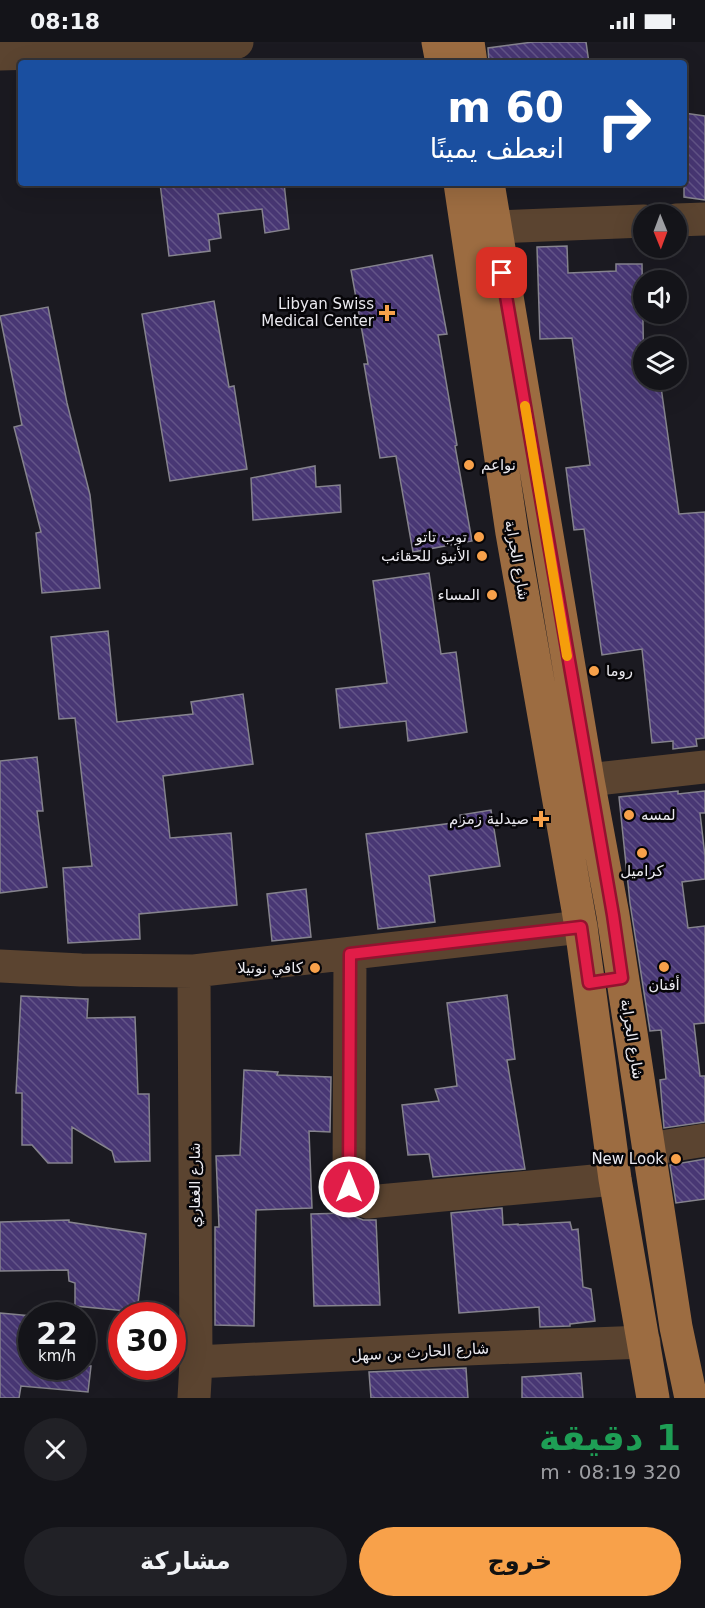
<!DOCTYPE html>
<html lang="ar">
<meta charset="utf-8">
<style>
:root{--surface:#141419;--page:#212126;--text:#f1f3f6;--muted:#9d9ea2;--line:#333338;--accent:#f8a14a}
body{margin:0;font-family:"DejaVu Sans",Cairo,sans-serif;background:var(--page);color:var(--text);direction:rtl;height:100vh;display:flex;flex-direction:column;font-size:22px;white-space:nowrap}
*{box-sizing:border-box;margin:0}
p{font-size:20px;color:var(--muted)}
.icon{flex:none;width:33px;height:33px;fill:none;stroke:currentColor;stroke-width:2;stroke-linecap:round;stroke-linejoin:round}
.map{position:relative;height:1356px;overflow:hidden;direction:ltr}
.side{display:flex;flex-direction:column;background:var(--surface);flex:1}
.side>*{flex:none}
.guide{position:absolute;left:18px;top:18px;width:669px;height:126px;border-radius:6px;box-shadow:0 6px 24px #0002,0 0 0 2px var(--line);direction:rtl;background:#1a4fa0;color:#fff;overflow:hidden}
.needle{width:39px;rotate:179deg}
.tools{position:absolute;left:633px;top:162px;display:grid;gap:12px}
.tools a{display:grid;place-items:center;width:54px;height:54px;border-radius:50%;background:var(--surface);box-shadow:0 6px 24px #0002,0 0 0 2px var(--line);font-size:30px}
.speed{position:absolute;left:18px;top:1260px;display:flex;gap:12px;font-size:30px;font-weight:700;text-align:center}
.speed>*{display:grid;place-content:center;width:78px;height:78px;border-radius:50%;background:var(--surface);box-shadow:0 6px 24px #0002,0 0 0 2px var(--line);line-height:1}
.speed small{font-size:15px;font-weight:400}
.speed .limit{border:9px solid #d22;background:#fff;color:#111}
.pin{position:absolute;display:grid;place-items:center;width:51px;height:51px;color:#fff;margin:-26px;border-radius:12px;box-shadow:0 3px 9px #0006}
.me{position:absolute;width:66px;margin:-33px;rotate:0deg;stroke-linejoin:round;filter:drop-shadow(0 0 4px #0008)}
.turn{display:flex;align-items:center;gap:21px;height:126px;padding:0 24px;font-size:27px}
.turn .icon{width:78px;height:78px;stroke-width:2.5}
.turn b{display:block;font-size:42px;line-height:51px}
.round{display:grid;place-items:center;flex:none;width:63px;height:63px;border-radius:32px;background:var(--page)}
.summary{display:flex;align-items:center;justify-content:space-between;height:102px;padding:0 24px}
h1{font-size:36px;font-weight:700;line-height:45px;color:#1e9e55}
.cta{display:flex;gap:12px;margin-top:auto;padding:12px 24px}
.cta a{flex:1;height:69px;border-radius:36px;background:var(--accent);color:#111;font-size:24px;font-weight:700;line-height:69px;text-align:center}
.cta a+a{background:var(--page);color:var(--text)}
.status{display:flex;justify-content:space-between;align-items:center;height:42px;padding:0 30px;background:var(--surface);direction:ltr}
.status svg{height:16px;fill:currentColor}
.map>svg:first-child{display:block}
.building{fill:url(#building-back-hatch);stroke:#85838d;stroke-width:1.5}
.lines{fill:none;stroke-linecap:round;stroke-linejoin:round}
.minor{stroke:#5b4430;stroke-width:33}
.major{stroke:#9c6c41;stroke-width:33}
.route-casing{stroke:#92132f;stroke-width:15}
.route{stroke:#e11d48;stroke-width:10}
.slow{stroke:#f59e0b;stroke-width:10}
.poi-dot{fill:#f8a14a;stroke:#060508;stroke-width:2}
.labels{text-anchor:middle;stroke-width:5;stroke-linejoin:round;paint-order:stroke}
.poi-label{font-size:15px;fill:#eae9ef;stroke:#060508;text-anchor:end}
.street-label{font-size:15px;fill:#eae9ef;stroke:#060508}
</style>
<div class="status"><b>08:18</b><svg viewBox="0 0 49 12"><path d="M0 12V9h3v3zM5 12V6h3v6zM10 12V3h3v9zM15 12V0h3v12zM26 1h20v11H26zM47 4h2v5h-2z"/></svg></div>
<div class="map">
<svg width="705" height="1356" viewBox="0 0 705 1356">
<defs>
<pattern id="building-back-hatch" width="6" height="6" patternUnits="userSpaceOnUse" patternTransform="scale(1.5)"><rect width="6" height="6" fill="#483774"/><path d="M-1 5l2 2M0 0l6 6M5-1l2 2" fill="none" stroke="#635488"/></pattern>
</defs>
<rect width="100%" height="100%" fill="#1b1a21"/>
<path class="building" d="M533,0H586L589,21H489L488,6Z
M684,71L705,74V158L684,155Z
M160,141H284L289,187L265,191L262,167L218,172L221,196L209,198L210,209L169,214Z
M567,204L568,231L616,229V222H642L644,338H660L679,472L705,470V696L696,697L697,704L673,707V699L652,701L642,607L602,613L584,487L574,488L566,426L590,423L572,296L540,297L537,205Z
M432,213L447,292L438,293L457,403L455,404L472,499L413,510L396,414L380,416L364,322H368L351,228Z
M214,259L229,345L234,344L247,427L170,439L142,272Z
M48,265L67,361L90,453L100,546L42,551L36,491L41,490L14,385L22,383L0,274Z
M315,424L316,445L340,443L341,470L253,478L251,436Z
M429,531L441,612L456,610L467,690L408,699L406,679L340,686L336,647L387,641L373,539Z
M108,589L117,680L193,672L191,660L243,652L253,722L163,734L170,796L231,791L237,863L139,872L140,897L68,901L63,826L92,824L75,676L59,677L51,595Z
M37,715L43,769H37L47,845L0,851V719Z
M678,749V752L705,749V771H700L705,814V837L682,840L688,886L705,884V981L694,982L700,1034H705V1080L664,1086L660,1038L666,1037L661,988L650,989L630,861L619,755Z
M491,768L500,824L429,834L435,880L378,887L366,792L461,780L460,773Z
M306,847L311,895L272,899L267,852Z
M507,953L515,1017L507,1018L525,1127L433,1135L429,1112L408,1113L402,1063L439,1059L435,1047L457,1044L447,961Z
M21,954L88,957L87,976L135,975L138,1052H149L150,1119L115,1120L112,1109L72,1085V1121H48L32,1103H22V1051H16Z
M244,1028L278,1030L277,1033L331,1035L330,1090L309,1089L312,1166L256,1168L254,1284L215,1283V1185H219L216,1114L240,1113Z
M705,1117V1157L676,1161L670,1123Z
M502,1166L503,1183L518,1182V1183L570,1180L572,1188L578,1187L583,1245L591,1247L595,1279L570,1282V1284L540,1285L539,1265L459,1271L451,1171Z
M346,1171L363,1178H376L380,1263L314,1264L311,1172Z
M69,1178V1180L146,1192L137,1270L75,1264V1241L69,1239L68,1228L0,1229V1180Z
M0,1271L32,1274V1324H91L88,1350L21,1344L19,1356H0Z
M466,1326L468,1356H371L369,1330Z
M581,1331L583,1356H522V1335Z"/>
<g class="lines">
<path class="minor" d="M0,12L144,8L237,0
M676,178L705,177
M495,185L644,179
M588,738L705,725
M350,912L349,1145L356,1156L368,1160L615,1137
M0,924L81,928L194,929L581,885
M194,929L196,1320L194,1356
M649,1107L705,1098
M196,1320L442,1308L644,1300"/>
<path class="major" d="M438,0L442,21
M468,0L471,21
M460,141L512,491L581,885L615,1137L653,1356
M488,141L588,738L613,873L676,1285L691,1356"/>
</g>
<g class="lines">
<defs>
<path id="route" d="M349,1145L350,912L581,885L589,941L622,936L613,873L502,231"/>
</defs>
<use href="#route" class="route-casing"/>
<use href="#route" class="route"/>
<path class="slow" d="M525,364L567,614"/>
</g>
<g class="poi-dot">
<path d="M384 262h6v6h6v6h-6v6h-6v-6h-6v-6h6z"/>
<circle cx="469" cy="423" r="6"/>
<circle cx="479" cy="495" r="6"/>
<circle cx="482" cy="514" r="6"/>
<circle cx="492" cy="553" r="6"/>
<circle cx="594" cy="629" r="6"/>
<circle cx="629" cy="773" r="6"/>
<path d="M538 768h6v6h6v6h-6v6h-6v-6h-6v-6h6z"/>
<circle cx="642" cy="811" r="6"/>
<circle cx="664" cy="925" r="6"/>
<circle cx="315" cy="926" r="6"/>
<circle cx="676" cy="1117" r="6"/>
</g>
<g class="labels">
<g class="poi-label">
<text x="374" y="267">Libyan Swiss<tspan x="374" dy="17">Medical Center</tspan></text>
<text x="481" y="428" text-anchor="start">نواعم</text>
<text x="467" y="500">توب تاتو</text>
<text x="470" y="519">الأنيق للحقائب</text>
<text x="480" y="558">المساء</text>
<text x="606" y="634" text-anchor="start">روما</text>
<text x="641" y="778" text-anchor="start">لمسه</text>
<text x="529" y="782">صيدلية زمزم</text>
<text x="642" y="834" text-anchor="middle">كراميل</text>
<text x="303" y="931">كافي نوتيلا</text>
<text x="664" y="948" text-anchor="middle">أفنان</text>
<text x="664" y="1122">New Look</text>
</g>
<g class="street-label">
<text transform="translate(517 518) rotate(80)" y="5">شارع الجرابة</text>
<text transform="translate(632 997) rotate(81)" y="5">شارع الجرابة</text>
<text transform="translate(195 1143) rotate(-90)" y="5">شارع الغفاري</text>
<text transform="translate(420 1310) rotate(-3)" y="5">شارع الحارث بن سهل</text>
</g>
</g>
</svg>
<div class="tools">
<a><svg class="needle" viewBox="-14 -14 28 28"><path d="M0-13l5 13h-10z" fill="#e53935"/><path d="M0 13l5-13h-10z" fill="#9d9ea2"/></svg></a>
<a><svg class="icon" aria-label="sound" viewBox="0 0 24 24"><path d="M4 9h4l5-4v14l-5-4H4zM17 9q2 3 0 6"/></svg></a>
<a><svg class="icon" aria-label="layers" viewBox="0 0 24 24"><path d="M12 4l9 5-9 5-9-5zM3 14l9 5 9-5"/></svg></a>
</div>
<div class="speed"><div>22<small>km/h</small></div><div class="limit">30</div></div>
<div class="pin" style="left:502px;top:231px;background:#d93025"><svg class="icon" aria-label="arrive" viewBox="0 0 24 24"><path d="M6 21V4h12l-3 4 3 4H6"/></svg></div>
<svg class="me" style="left:349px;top:1145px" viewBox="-20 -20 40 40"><circle r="17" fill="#e11d48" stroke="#fff" stroke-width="3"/><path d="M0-11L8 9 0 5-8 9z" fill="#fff"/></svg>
<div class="guide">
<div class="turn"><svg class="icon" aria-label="right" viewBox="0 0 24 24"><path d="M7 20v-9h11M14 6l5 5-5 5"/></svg><div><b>60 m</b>انعطف يمينًا</div></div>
</div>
</div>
<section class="side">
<div class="summary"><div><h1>1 دقيقة</h1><p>320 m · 08:19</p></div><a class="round"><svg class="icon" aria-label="close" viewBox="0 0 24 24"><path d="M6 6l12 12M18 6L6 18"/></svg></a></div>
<div class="cta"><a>خروج</a><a>مشاركة</a></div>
</section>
